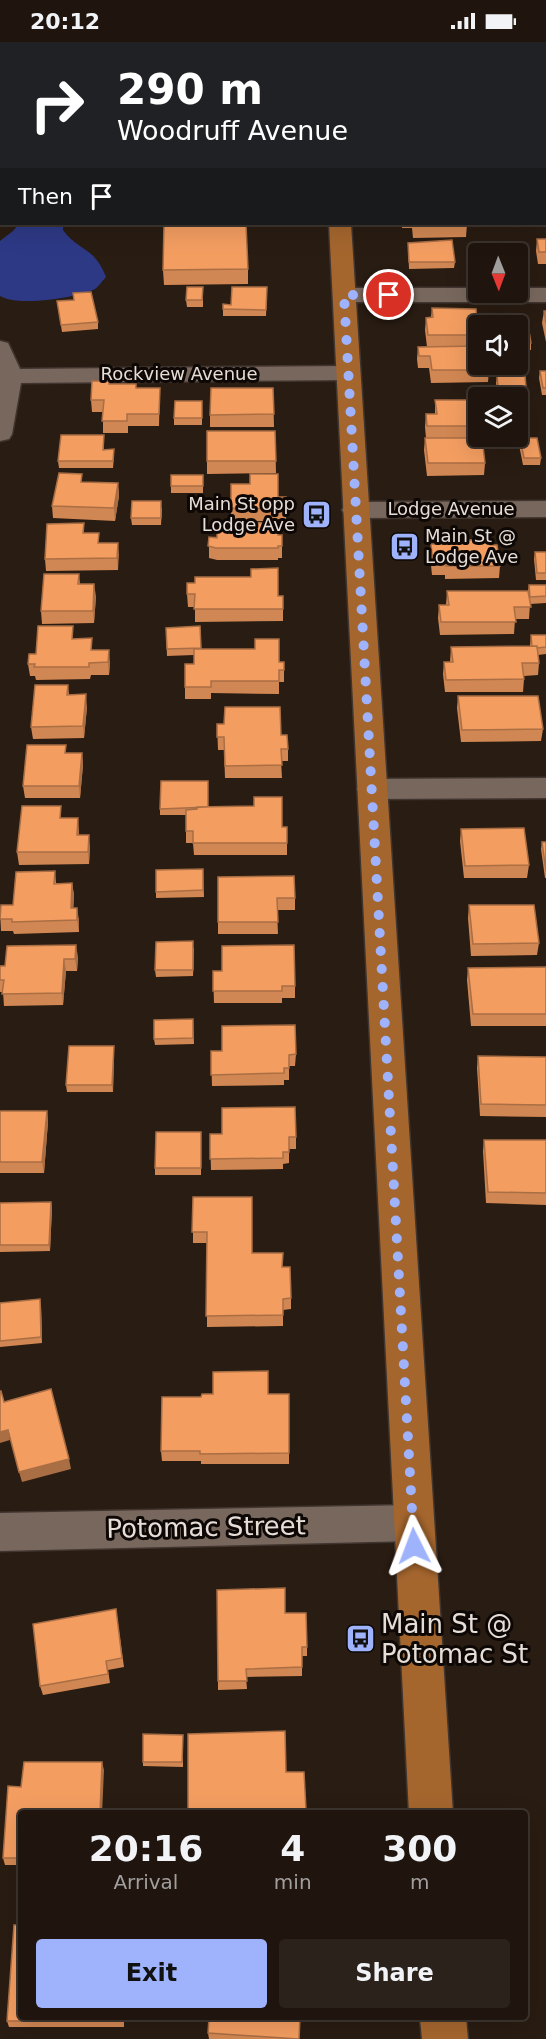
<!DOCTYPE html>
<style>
:root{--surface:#1f150e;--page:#2c221c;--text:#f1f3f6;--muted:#a19f9e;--line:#3c342e;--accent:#9fb3fd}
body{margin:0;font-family:"DejaVu Sans",sans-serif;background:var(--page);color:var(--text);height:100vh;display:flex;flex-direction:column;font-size:22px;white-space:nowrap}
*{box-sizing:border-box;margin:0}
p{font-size:20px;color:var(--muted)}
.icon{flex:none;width:33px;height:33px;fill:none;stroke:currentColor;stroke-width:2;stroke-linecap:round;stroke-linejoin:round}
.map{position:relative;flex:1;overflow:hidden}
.details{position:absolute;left:18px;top:1768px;width:510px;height:210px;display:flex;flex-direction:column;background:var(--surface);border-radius:6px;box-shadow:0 6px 24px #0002,0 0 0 2px var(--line)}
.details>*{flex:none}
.guide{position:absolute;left:0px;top:0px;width:546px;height:183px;box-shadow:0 6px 24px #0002,0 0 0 2px var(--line);background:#202124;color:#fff;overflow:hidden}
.needle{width:39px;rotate:179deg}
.fabs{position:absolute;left:468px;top:201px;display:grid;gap:12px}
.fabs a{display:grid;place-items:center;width:60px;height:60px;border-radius:6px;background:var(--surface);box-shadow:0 6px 24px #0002,0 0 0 2px var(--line);font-size:30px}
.pin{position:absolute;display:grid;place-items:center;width:51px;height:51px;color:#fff;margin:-26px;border:3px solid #fff;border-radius:50%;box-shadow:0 2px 6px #0007}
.me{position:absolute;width:66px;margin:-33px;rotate:357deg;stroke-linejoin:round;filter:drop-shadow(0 0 4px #0008)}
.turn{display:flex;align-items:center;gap:21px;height:126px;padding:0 18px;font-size:27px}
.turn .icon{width:78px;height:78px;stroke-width:2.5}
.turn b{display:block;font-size:42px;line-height:51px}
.then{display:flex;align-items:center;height:57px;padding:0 18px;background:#0003;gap:12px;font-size:22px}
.eta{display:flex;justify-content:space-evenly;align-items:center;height:102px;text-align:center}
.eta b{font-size:36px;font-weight:600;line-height:42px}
.action{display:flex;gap:12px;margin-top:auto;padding:12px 18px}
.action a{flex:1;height:69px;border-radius:6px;background:var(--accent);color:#111;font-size:24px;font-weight:600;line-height:69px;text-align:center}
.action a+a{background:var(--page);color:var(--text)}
.status{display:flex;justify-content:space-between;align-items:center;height:42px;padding:0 30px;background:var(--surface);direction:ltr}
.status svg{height:16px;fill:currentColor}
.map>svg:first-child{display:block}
.forest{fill:#2d3985}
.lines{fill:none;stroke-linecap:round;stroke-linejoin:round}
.street-casing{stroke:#413530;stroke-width:3}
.secondary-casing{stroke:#413530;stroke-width:3}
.primary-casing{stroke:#413530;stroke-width:3}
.street{fill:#78675c;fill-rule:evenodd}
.secondary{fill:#8e6745;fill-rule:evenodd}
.primary{fill:#a5662e;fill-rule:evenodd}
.wall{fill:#d18753}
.shaded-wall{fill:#aa6e44}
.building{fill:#f39d61;stroke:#aa6e44;stroke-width:1.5}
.route{stroke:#9fb3fd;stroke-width:10;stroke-dasharray:0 18}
.labels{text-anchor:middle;stroke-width:6;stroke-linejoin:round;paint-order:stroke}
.far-street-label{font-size:18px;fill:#e7ddd7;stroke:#0d0805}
.far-poi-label{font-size:18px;fill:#e7ddd7;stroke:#0d0805;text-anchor:end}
.near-street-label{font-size:26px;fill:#e7ddd7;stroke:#0d0805}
.near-poi-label{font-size:26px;fill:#e7ddd7;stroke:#0d0805;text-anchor:start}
</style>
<div class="status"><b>20:12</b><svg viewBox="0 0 49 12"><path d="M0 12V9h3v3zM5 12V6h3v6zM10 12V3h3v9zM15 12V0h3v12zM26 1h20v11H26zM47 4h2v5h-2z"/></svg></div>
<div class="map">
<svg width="546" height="1997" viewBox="0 0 546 1997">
<rect width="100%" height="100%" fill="#291c12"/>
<path class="forest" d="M19,182H63V188C79,210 94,204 106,235C102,239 98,246 93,248C73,256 19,265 0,254V199L13,189Z"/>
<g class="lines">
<defs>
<path id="street" d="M544,77H546V89H544Z
M344,246H478V250H518V246H546V260H344L336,258L333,253L336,248Z
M0,299L8,301L20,327L348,324L356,326L360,331L356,336L348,338L21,341L12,392L9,397L0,399Z
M546,459V475L355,476L346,474L342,468L346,462L355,460Z
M546,736V756L372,757L362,754L357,747L362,740L372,737Z
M413,1463L427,1468L433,1481L427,1494L413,1499L0,1509V1471Z"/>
<path id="secondary" d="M1,0H35L2,2V5Z"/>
<path id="primary" d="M319,0H339V2H319Z
M329,182H351L453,1772H409Z
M420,1976H466L468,1997H422Z"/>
</defs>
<use href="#street" class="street-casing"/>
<use href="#secondary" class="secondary-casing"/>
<use href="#primary" class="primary-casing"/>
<use href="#street" class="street"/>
<use href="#secondary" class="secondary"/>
<use href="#primary" class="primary"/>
</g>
<path class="wall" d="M544,101H546V123H545L544,127Z
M402,182H467L466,195L413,196L412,186H402Z
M537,197H546V222H538L536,209Z
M408,201L455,220L454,226L409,227Z
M248,227V242L164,243L163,228Z
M267,245L266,274H223V267Z
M203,252V265H187L186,258Z
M57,259L98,280V287L62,290Z
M432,266L478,293V304L489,328L488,340L431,341L429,326H418L417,317L418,305H427L425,288L426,276L431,275Z
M544,269H546V300L542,281Z
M518,284L531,301V308H518Z
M540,329H546V353H542L539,336Z
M497,334L526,345V352H497L496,341Z
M109,342L136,346H160L159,384H128V391H103V370H92L91,358Z
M273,346L274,385H210V373Z
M435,358H478V394H498V396H482L485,421L484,433L427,434L424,408L425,396H426L425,385L426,372H435Z
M202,359V383H174V376Z
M275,389L276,431L207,432V419Z
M520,396L541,416L540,423H523L519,403Z
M104,400V408L114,414L113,426H59L58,419Z
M203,440V451H171V444Z
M118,441L119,454L115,479L53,476L52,464Z
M278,455H286V477H278V479H231V466Z
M162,466L161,483H132L131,476Z
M84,481V491L99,501H118V528L46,529L45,517Z
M442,490L490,503L500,524L499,536L445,537V533H432L430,514L431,502H441Z
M282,493V516H278V518H217L209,516V495Z
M535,510H546V538H536L534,517Z
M79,532L80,542L96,554L94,581L42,582L41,569Z
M251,535L278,554H283V579L195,580V565H188L187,552L195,541Z
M529,543H546V561L530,562L529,577H515L514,592L440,593L438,576L439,563H446L447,549H528Z
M200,584L201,607L279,620H284V640H279V652L211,651V657H185V645L194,622V613L167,614L166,586Z
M531,593H546V612L538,613L539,621L538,633L524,634V637L523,650H445L443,632L444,620H450L451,605L530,604Z
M75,597L93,608L110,620L109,633H91L90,637L36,638L35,634H30L28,622L36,612Z
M68,643L69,653L87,665L84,696L33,697L31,685Z
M458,654L543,687L541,699L461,700L457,666Z
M217,682L281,693L288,707V719H281L282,736H225L224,708H218Z
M67,711H82L83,723L80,756H25L23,744Z
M209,765L282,785H287V813H194L193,801H186V773H160V767Z
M62,776L79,788V793L90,805L89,822L19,823L17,810Z
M461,787L529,823L527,836H464L460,799Z
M542,800H546V836H545L541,807Z
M203,827L204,855L156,856V850Z
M55,829L56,841H72L74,853L73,866L79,878V890L14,892L13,889H1L0,869L13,863Z
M218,835L295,856V868H277L278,892H218Z
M469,863L539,901L537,913L471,914L468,876Z
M194,906L193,934L156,935L155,928Z
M78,915L77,929H66L63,963L4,964L3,950H0V924Z
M546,925V984H471L467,938L468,926Z
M213,929L295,944V956H282V961H214Z
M193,977L194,1002L155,1003L154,997Z
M211,1009L296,1012L295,1024H289V1038H284V1043L212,1044Z
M114,1011L113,1050H67L66,1043Z
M478,1014L546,1015V1075L480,1074L477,1026Z
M0,1069H47L48,1080L44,1131H0Z
M210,1092L296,1095V1107H289V1121L283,1122V1127L211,1128Z
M201,1096V1133H155V1126Z
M484,1098H546V1163L486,1161L483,1109Z
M193,1155L253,1211L282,1225L291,1256V1267L283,1268V1284L207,1285V1201H193Z
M51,1160L52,1166L50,1209L0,1210V1161Z
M0,1261L41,1263L42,1301L0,1305Z
M268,1352H289V1422H201V1419H162L161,1409L201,1355Z
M116,1567L124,1625L108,1628L110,1641L43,1653L40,1644Z
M285,1571L307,1605V1614H302V1634L246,1635L247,1647L218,1648V1639Z
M188,1692L306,1767L305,1772H189Z
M183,1693V1725L143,1724V1720Z
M104,1728L21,1772V1823H5L3,1816L21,1745Z
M124,1976V1985H9L7,1979Z
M208,1991L299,1997H209Z"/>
<path class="shaded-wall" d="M118,441L119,454L115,479L114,466Z
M118,501L119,513L118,528L117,516Z
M94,542L96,554L94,581L93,569Z
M109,608L110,620L109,633L108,620Z
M86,652L87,665L84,696L83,684Z
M82,711L83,723L80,756L79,744Z
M78,776L79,788L78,805L77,793Z
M89,793L90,805L89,822L88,810Z
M72,841L74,853L73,879L71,866Z
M77,866L79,878V890L77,878Z
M76,903L78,915L77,929L75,917Z
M64,917L66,929L63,963L62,951Z
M114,1004V1011L113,1050L112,1043Z
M47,1069L48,1080L44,1131L42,1120Z
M51,1160L52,1166L50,1209L49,1203Z
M40,1257L41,1263L42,1301L41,1295Z
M8,1388L10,1398L0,1401V1390Z
M69,1417L71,1427L22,1440L19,1430Z
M102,1720L104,1728L102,1772H100Z"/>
<path class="building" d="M170,0H209L210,2H170Z
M233,0H260V2H233Z
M430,0H471L472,2L421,1H430Z
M544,101H546V112H544Z
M164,182H246L248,227L163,228Z
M413,182H467V183L414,184Z
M537,197H546V210H539Z
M452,198L455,220H409L408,201Z
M497,202H513L514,212H498Z
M187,245H203L202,258H186Z
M232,245H267L266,268L223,267V262L231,263Z
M91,250L98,280L61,283L57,259L74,258L73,251Z
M432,266L476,267L478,293H428L426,276L433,275Z
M544,269H546V281Z
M507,283H528L531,301L518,302V284Z
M478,304V322H488L489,328H432L430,314H419L418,305Z
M540,329H546V346H543Z
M497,334H525L526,345H498Z
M92,339H109V342H136V346H160L159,372H127V379H102L104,358H91Z
M211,346H273L274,372L210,373Z
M435,358H478V384H427L426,372H437Z
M175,359H202V376H174Z
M207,389H275L276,419H207Z
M61,393H104L103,408L114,407L113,419H58Z
M425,396H482L485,421H428Z
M520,396H537L541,416H524Z
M59,431L82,432L81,440L118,441L114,466L52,464Z
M250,432H278V455H286V464L278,465V467L231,466V442H250Z
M171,433H203V444H171Z
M132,459H161V476H131Z
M217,480L278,481V493H282V504H278V506H216L208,504L209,495L217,496Z
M84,481L83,491H99L98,501H118L117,516L45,517L47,482Z
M442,490H467L468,498H489L490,503H497L500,524H446V521H433L431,502H443Z
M535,510H546V531H537Z
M278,526V554H283V567H194L195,552H187V541H195V535H251V527Z
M44,532H79L78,542H94L93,569H41Z
M529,543H546V554L530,555Z
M447,549H528L531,565H514L516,580H441L439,563H449Z
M38,584H73L72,597L92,596L91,608H109L108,620L89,621V625H34L35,622H28L29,612H36Z
M200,584L201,606L167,607L166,586Z
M531,593H546V605L537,606V604H532Z
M255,597H279V620H284V628H279V639H211V645H185V622H194V607H255Z
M537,604L539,621H522L524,637L446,638L444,620H453L451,605Z
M35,643H68L67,653L86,652L83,684L31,685Z
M458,654H538L543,687L462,688Z
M225,665H280L281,693H287L288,707H281L282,723L225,724L224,695H217V682H224Z
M27,703H66L65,711H82L79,744H23Z
M161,739H208V765L160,767Z
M254,755H282V785H287V801H193V789H186V768L197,767V765L254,764Z
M22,764H61L60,776H78L77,793H89L88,810H17Z
M524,786L529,823L465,824L461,787Z
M542,800H546V829Z
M203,827V848L156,850V828Z
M55,829L54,842L72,841L71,866H77V878L12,880V877H0L1,863H13L16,830Z
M294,834L295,856H277L278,880H218V835Z
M469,863H534L539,901L473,902Z
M193,899V928H155L156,900Z
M76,903L75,917H64L62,951L2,952L4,938H0V924H5L7,904Z
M294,903L295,944H282V949H213V929H222V904Z
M546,925V972H473L468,926Z
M193,977V996L154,997V978Z
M295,983L296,1012L289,1013V1026H284V1031L211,1033V1009H222V984Z
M69,1004H114L112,1043H66Z
M478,1014L546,1015V1063L481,1062Z
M295,1065L296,1095H289V1110H283V1116L210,1117V1092H222V1066Z
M0,1069H47L42,1120H0Z
M156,1090H201V1126H155Z
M484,1098H546V1151L488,1150Z
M193,1155H252V1211H283L282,1225H290L291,1256L283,1257V1273L206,1274L207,1190H192Z
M51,1160L49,1203H0V1161Z
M40,1257L41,1295L0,1299V1261Z
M268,1329V1352H289V1411L200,1412V1409H161L162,1355H201L202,1352H213V1330Z
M51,1347L69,1417L19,1430L8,1388L0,1390V1349H1L4,1360Z
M285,1546V1571H306L307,1605H302V1625L246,1627L247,1639H218L217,1548Z
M116,1567L122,1616L106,1619L108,1632L40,1644L33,1582Z
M285,1689L286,1730H304L306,1767L188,1770V1692Z
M143,1692L183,1693L182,1720H143Z
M24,1720H102L100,1772H21V1816H3L8,1744L21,1745Z
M14,1883H21V1976H122V1979H7Z
M209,1976H300L299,1997L208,1991Z"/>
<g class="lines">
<path class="route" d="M389,253H344L414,1504"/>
</g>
<defs>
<symbol id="bus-square" viewBox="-11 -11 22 22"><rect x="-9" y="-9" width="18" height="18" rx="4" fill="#9fb3fd" stroke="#0d0805"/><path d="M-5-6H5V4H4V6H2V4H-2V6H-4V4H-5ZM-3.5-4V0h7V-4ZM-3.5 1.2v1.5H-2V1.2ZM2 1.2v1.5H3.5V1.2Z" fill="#111"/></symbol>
</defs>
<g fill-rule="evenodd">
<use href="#bus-square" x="300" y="456" width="33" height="33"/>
<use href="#bus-square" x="388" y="488" width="33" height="33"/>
<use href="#bus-square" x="344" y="1580" width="33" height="33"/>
</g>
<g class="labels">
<g class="far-street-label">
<text x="179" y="338">Rockview Avenue</text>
<text x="451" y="473">Lodge Avenue</text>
</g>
<g class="far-poi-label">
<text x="295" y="468">Main St opp<tspan x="295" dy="21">Lodge Ave</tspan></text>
<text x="425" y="500" text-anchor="start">Main St @<tspan x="425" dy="21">Lodge Ave</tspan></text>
</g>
<g class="near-street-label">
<text transform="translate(206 1485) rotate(-1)" y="9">Potomac Street</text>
</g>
<g class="near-poi-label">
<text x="381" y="1591">Main St @<tspan x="381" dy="30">Potomac St</tspan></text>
</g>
</g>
</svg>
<div class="fabs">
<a><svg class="needle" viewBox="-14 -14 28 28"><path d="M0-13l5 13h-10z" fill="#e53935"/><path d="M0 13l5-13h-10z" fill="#a19f9e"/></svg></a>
<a><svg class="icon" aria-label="sound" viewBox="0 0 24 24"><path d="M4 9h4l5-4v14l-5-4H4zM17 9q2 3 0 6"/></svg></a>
<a><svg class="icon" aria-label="layers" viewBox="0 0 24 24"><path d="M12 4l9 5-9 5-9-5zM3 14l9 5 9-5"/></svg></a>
</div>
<div class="pin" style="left:389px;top:253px;background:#d93025"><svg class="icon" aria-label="arrive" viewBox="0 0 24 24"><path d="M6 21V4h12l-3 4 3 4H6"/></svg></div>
<svg class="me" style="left:414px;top:1504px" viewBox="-20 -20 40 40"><path d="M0-17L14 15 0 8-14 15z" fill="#9fb3fd" stroke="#fff" stroke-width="4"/></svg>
<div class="guide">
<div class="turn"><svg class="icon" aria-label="right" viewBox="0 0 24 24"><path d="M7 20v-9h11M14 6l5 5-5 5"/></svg><div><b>290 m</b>Woodruff Avenue</div></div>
<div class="then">Then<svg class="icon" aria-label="arrive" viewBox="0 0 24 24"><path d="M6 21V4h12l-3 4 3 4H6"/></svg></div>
</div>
<section class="details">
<div class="eta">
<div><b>20:16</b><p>Arrival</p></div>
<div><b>4</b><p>min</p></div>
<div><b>300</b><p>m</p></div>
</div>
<div class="action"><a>Exit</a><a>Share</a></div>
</section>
</div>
